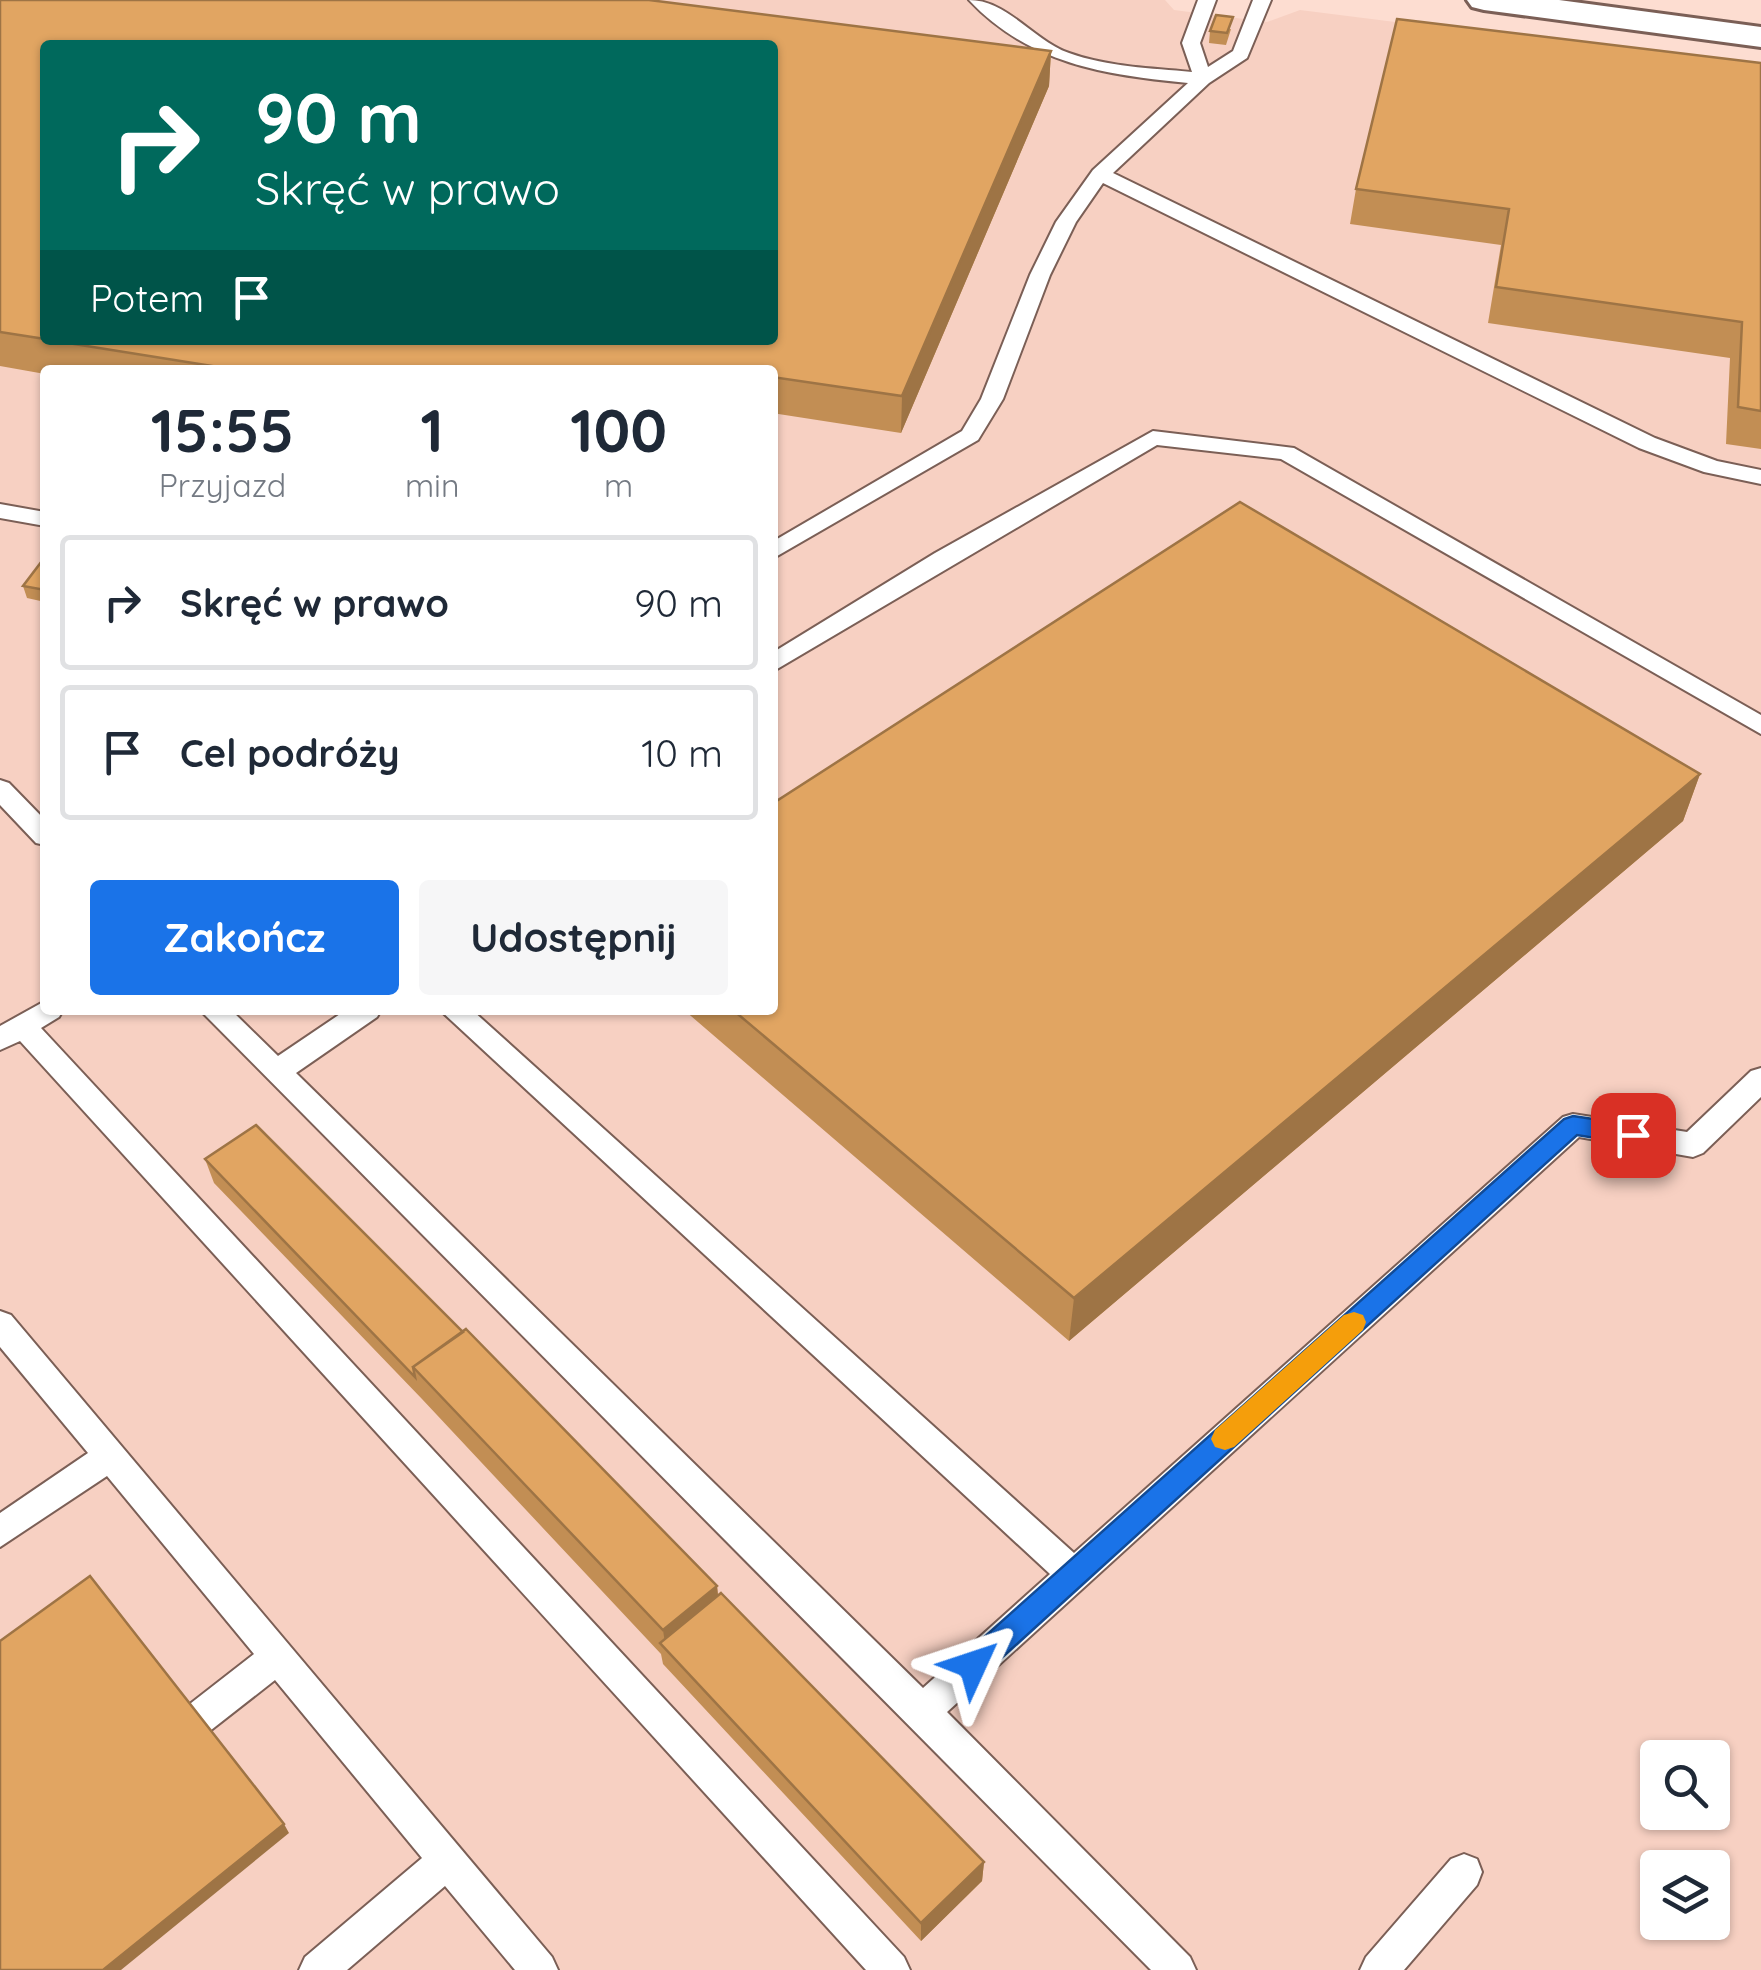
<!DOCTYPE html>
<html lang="pl">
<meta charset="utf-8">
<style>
:root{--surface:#fff;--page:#f6f6f7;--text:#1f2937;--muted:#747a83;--line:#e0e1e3;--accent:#1a73e8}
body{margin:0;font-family:Quicksand,sans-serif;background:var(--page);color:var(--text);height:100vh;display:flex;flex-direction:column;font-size:38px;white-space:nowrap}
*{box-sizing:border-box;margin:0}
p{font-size:32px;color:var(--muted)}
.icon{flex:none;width:55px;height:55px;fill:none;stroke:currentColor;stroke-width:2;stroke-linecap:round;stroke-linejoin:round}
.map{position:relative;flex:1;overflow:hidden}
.drawer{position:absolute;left:40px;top:365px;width:738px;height:650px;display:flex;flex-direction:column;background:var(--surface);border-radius:10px;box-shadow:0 2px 8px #0004}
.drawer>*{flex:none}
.top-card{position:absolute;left:40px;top:40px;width:738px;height:305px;border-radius:10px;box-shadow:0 2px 8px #0004;background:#00695c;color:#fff;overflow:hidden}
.controls{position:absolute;left:1640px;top:1740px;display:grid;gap:20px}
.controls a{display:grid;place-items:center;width:90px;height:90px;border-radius:10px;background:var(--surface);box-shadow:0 2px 8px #0004;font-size:50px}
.pin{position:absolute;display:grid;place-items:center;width:85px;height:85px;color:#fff;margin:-42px;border-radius:20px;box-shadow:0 5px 15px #0006}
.me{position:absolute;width:110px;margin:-55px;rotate:48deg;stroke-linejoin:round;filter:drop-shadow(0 0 8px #0008)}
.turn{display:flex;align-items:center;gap:35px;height:210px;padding:0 50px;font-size:45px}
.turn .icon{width:130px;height:130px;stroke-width:2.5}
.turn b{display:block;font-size:70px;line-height:85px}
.then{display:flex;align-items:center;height:95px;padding:0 50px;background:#0003;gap:20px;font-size:38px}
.eta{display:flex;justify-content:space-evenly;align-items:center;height:170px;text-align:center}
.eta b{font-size:60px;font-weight:800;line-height:70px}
.cta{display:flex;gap:20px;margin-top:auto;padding:20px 50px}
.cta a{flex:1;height:115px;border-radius:10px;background:var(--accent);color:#fff;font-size:40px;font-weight:800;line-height:115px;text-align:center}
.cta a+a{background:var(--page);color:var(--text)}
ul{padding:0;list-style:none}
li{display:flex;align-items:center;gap:30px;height:135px;margin:0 20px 15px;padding:0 30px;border:5px solid var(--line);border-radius:10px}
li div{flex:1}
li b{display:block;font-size:38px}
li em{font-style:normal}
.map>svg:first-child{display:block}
.built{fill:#f7d0c2;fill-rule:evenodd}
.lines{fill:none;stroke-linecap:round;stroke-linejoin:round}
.service-casing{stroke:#7b5f56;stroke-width:4}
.minor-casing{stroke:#7b5f56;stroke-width:6}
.service{fill:#fff;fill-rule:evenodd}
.minor{fill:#fff;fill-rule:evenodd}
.wall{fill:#c28e54}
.shaded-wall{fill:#9e7445}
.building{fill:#e1a562;stroke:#9e7445;stroke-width:2.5}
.route{fill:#1a73e8;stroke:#114b97;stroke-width:2.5}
.slow{fill:#f59e0b}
</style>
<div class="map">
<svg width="1761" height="1970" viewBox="0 0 1761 1970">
<rect width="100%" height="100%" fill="#fdddd1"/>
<path class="built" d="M0,0H1165L1174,10L1267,22L1300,10L1761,68V1970H0ZM45,45H772V340H45ZM45,370H772V1010H45ZM1658,1758H1712V1812H1658ZM1658,1868H1712V1922H1658Z"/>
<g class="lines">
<defs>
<path id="service" d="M969,0C1007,0 1033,40 1069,53C1108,67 1151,68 1192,72L1182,43L1198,0H1216L1200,43L1208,67L1233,51L1253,0H1271L1247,58L1209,83L1113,173L1655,438L1717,461L1761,470V484L1704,472L1639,448L1103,183L1076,222L1050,275L1003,399L978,440L772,559V542L962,431L981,399L1030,275L1056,222L1093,170L1188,83C1105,75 1029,64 969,0Z
M1153,431L1294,448L1761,715V734L1281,459L1157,445L772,672V653L935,553Z
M0,504L45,512V526L0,518Z
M0,780L9,783L45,820V845L36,843L0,805Z
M45,1001V1010H63L59,1017L41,1028L904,1957L910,1970H866L20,1041L0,1050V1026Z
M200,1010H231L278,1056L346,1010H381L377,1017L296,1073L923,1688L1050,1574L440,1010H472L1074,1553L1563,1117L1573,1114L1687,1132L1751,1071L1761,1068V1097L1703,1153L1693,1157L1579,1137L947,1712L1190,1957L1196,1970H1151Z
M0,1311L11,1315L552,1957L558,1970H515L445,1886L347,1970H299L305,1957L422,1858L275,1680L183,1752L171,1757L159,1752L153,1740L159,1728L254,1654L107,1476L0,1547V1513L88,1453L0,1347Z
M1464,1854L1477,1859L1482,1872L1477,1885L1404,1970H1360L1366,1957L1451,1859Z"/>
<path id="minor" d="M1467,0H1559L1761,27V47L1484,10L1472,7Z"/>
</defs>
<use href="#service" class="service-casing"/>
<use href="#minor" class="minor-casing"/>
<use href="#service" class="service"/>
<use href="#minor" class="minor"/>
</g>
<path class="wall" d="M0,0L1051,51L1049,86L901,433L772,413V370H45V374L0,366Z
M1231,29L1226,45L1209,43L1210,31Z
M1761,63V449L1726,444L1730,358L1488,323L1501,245L1350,224L1356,189Z
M45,557V602L27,598L23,586Z
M1700,774L1683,821L1069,1341L684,1010H772Z
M205,1159L717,1586L718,1595L984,1862L982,1881L921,1941L663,1664L661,1654L422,1399L214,1183Z"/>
<path class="shaded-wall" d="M1051,51L1049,86L901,433L902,396Z
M1700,774L1683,821L1069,1341L1074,1298Z
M717,1586L720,1616L666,1650L663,1630Z
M284,1824L289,1833L121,1970H103Z
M984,1862L982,1881L921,1941V1923Z"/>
<path class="building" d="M0,0H649L1051,51L902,396L772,377V370H237L49,340H772V45H45V339L0,332Z
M1216,15L1233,17L1227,33L1210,31Z
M1397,19L1761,63V411L1738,407L1742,322L1496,287L1509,209L1356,189Z
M1240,502L1700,774L1074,1298L733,1010H772V804Z
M45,557V590L23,586Z
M256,1125L463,1332L413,1367L415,1377L205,1159Z
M466,1329L717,1586L663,1630L413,1367Z
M90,1576L284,1824L103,1970H0V1641Z
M721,1593L984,1862L921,1923L660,1643Z"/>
<path class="route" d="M1573,1116L1633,1125L1641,1128L1645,1135L1641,1142L1633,1144L1577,1135L983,1675L973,1679L963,1675L959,1665L963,1656L1564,1119Z"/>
<path class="slow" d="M1354,1312L1363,1315L1366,1322L1363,1330L1234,1447L1225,1450L1215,1447L1211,1439L1215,1430L1344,1315Z"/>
</svg>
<div class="controls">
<a><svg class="icon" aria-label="search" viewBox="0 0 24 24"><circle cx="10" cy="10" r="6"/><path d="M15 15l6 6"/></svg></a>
<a><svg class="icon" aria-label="layers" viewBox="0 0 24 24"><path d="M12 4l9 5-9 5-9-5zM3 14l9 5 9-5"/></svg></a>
</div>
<div class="pin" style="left:1633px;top:1135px;background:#d93025"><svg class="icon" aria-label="arrive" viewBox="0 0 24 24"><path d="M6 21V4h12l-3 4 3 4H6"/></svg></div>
<svg class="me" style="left:973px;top:1665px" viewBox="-20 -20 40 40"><path d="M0-17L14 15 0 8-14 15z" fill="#1a73e8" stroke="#fff" stroke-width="4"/></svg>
<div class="top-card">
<div class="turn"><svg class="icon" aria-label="right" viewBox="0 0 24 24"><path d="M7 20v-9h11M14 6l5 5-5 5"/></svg><div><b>90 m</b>Skręć w prawo</div></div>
<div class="then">Potem<svg class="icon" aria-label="arrive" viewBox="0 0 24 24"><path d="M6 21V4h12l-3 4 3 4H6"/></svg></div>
</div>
<section class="drawer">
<div class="eta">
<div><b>15:55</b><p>Przyjazd</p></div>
<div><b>1</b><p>min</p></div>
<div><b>100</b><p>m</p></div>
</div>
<ul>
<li><svg class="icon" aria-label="right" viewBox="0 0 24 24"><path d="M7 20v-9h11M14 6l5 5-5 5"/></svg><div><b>Skręć w prawo</b></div><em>90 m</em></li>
<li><svg class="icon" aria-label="arrive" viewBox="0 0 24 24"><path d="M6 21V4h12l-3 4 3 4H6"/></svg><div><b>Cel podróży</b></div><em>10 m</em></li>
</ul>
<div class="cta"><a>Zakończ</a><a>Udostępnij</a></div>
</section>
</div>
